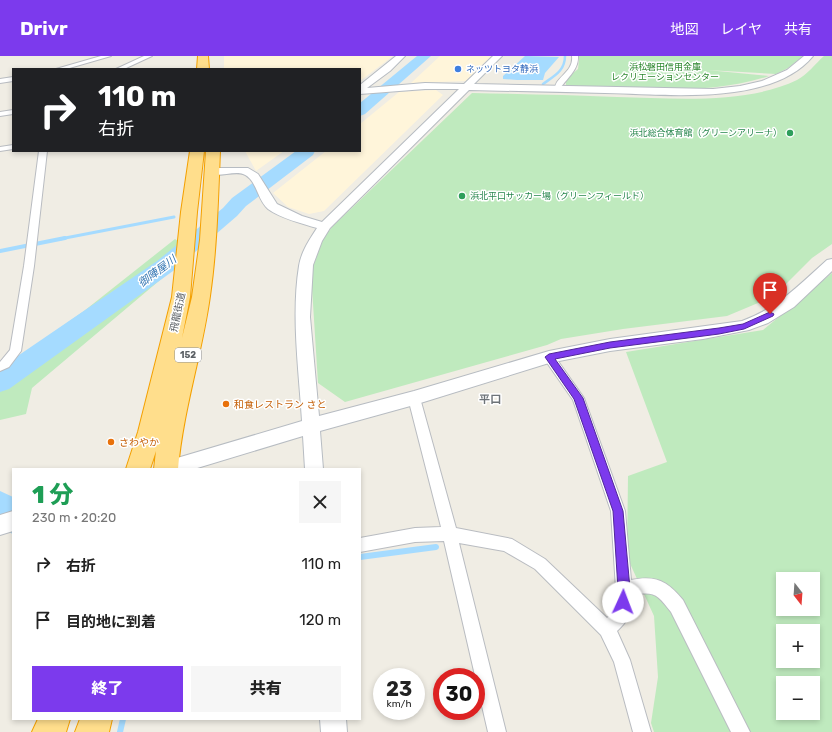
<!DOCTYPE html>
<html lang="ja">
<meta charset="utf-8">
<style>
:root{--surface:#fff;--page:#f6f6f6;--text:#222;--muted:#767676;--accent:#7c3aed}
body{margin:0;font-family:Rubik,"Noto Sans JP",sans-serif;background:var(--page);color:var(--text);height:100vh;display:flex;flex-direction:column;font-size:15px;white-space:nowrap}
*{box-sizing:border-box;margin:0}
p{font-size:13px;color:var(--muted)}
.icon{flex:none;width:22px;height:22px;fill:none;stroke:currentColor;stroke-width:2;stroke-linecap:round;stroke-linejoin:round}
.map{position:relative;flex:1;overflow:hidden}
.side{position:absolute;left:12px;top:412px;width:349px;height:252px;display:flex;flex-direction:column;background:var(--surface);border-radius:0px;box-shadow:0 2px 6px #0003}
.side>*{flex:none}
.guide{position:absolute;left:12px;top:12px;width:349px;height:84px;border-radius:0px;box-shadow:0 2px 6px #0003;background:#202124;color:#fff;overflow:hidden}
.needle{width:26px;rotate:163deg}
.buttons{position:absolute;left:776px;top:516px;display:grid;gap:8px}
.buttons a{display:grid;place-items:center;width:44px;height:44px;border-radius:0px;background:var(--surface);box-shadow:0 2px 6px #0003;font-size:20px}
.speed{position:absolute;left:373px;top:612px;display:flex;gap:8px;font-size:20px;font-weight:700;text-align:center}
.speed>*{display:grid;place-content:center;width:52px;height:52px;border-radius:50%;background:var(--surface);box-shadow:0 2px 6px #0003;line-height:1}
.speed small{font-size:10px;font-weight:400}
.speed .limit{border:6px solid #d22;background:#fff;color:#111}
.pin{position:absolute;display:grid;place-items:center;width:34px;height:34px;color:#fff;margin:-41px -17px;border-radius:50% 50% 50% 0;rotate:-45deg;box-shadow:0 0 4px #0007}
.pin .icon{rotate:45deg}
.me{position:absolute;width:44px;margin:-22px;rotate:2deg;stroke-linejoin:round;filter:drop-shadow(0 0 3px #0008)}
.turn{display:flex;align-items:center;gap:14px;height:84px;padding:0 20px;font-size:18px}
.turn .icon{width:52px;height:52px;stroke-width:2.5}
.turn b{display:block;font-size:28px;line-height:34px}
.round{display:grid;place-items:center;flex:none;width:42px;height:42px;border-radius:0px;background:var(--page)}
.headline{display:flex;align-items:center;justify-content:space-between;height:68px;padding:0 20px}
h1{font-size:24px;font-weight:800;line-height:30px;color:#1e9e55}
.button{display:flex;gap:8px;margin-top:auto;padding:8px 20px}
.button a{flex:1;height:46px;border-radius:0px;background:var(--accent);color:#fff;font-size:16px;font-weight:800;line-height:46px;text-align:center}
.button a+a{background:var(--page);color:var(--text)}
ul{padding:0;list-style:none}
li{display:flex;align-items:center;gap:12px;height:56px;padding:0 20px}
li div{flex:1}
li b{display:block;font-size:15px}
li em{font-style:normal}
header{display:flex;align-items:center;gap:24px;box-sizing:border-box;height:56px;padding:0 20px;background:var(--accent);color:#fff}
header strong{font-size:19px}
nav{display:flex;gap:22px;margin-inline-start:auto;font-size:14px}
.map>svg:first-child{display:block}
.commercial{fill:#fff5da}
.green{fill:#bfeabe;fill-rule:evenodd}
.water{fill:#a5dbff}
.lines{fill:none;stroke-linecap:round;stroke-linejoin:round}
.stream-far3{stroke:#a5dbff;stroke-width:2.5}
.stream-far2{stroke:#a5dbff;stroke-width:3}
.stream-far1{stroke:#a5dbff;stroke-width:4}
.stream{stroke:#a5dbff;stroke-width:6}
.river{fill:#a5dbff;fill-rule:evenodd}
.street-casing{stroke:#b9bcc1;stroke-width:2}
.secondary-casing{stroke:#b7bcc2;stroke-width:2}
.highway-casing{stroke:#f4a000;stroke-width:2}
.street{fill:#fff;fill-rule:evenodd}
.secondary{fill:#fff;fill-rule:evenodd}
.highway{fill:#ffde8c;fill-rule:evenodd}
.route{fill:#7c3aed;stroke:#51269a}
.shop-dot{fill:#3f7fe0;stroke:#fff;stroke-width:1.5}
.leisure-dot{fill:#2e9e5b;stroke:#fff;stroke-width:1.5}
.food-dot{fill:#e8710a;stroke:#fff;stroke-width:1.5}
.labels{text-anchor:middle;stroke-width:3;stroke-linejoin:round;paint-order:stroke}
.far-park-label{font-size:9px;fill:#2b862d;stroke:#fff}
.far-shop-label{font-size:9px;fill:#366cbe;stroke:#fff;text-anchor:start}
.far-leisure-label{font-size:9px;fill:#27864d;stroke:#fff;text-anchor:end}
.shield{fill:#fff;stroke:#8d9094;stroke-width:1}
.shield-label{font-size:9px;font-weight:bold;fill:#5c6166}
.street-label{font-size:10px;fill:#5c6166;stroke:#fff}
.food-label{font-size:10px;fill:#c56008;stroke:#fff;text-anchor:start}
.water-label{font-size:11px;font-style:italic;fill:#3476b3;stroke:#fff}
.neighbourhood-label{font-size:11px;font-weight:bold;fill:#6d7378;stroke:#fff}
</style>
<header>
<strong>Drivr</strong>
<nav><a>地図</a><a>レイヤ</a><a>共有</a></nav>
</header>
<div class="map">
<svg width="832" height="676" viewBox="0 0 832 676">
<rect width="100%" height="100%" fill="#f0ede4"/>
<path class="commercial" d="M224,0H393L360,25V13H224Z
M440,0H491L466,25L411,27Z
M436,34L443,39L324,155L309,158L288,151L273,137L326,95H360V68L399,36Z
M245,95H284L256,115Z"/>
<path class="green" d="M578,0H803L788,12L776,18L707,14L769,20C706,41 631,32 566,31V23L578,13L579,4Z
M824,0H832V188L812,202L781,233L765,244L727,260L623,273L561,283L547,289L345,346L318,327L311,216L324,181L333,170L472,37C520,38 569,39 617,41C673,42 745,49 797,24C807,19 815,8 824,0Z
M175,183L178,185L172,214L32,332L26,358L0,364V314L84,255Z
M832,217V676H654L651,667L658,621L654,560L627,501L628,420L667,406L626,296L763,274ZM783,523H813V553H783ZM783,575H813V605H783ZM783,627H813V657H783Z"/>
<path class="water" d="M525,0L559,1L545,17L543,24H517L503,23V20Z"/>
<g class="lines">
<path class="stream-far3" d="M543,28C554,20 565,15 565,0"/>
<path class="stream-far2" d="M220,157L230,156
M60,183L174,161"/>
<path class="stream-far1" d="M0,195L65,182"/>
<path class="stream" d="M360,501L436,491
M120,676L123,663"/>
<path class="river" d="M417,0H431L365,58L360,60V47Z
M296,95H315L313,99L246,150L237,160L173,215L9,333L0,336V312L157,205L223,152L232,142Z
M0,435L13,441V478L0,472Z"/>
<defs>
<path id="street" d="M101,0H111L66,13H56Z
M144,0H152L124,13H116Z
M572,0H578C579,14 566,23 559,34H555C554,21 574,17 572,0Z
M13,21V25L0,27V23Z
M13,54V58L0,60V56Z
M13,89V93L0,95V91Z
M39,95H47L34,210L21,295L9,311L0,315V306L10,294L24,210Z
M549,297L553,298L584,342L625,455L631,524C656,519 667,525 683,544L750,676H731L671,556C657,538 655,535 631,539C630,558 631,562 617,575L630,604L651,676H633L614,606L601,579L535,513L504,495L459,487L506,676H488L444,485L415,486L360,496V482L415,472L441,471L408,342L410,339L414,337L418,339L420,342L456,472L512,483L545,503L607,562L614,555L616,533L611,455L573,344L543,301L545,298Z"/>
<path id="secondary" d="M396,0H405L390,15L367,32L425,27L464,28L493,0H502L474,28L713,33L740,30L762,25L787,14L804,0H813C771,51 665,38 605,37C560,36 514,35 469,34L330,172L322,185L313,209L310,261L319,360L414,335L549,295L610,283L742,265C778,252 799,229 827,204L832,203V215L794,251L768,267L749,274L703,283L610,295L549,307L414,349L320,375L323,413H305L303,380L194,413H158L160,407L167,405L302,365C299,316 291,259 299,210C301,196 310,183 317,172C303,168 280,162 268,153C257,144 257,123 243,118C233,114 213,124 206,115L212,112H248L258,118L277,148L302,160L322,166L459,33H425L360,38V29Z
M13,455V475L0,479V459Z
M320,663H346L347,676H321Z"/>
<path id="highway" d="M198,0H208L209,13H197Z
M190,95H204L197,156L190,241L182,282L192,241L200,184L206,95H220C218,143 217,192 210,240C202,298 183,354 178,413H154L156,395L150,413H126L138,376L172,241L181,156Z
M38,663H70L66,676H32Z
M80,663H112L109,676H75Z"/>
</defs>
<use href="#street" class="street-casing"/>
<use href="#secondary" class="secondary-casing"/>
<use href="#highway" class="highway-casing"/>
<use href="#street" class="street"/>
<use href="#secondary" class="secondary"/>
<use href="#highway" class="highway"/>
</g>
<path class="route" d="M770,256L774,258L773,260L744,273L719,278L610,292L555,303L583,342L623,455L630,533L627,550L623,552L619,550L617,546L618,533L613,455L574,343L545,301L549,298L610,286L719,272L743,268Z"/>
<circle class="shop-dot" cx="458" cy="13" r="4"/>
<g class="leisure-dot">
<circle cx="790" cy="77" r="4"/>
<circle cx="462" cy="140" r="4"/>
</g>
<g class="food-dot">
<circle cx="226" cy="348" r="4"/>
<circle cx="111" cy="386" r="4"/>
</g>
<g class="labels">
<g class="far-park-label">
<text x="665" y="14">浜松磐田信用金庫<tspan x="665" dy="10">レクリエーションセンター</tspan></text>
</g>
<g class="far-shop-label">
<text x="466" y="16">ネッツトヨタ静浜</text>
</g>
<g class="far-leisure-label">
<text x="782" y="80">浜北総合体育館（グリーンアリーナ）</text>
<text x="470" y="143" text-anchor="start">浜北平口サッカー場（グリーンフィールド）</text>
</g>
<rect class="shield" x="175" y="292" width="26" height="14" rx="3"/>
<g class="shield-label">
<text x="188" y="302">152</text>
</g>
<g class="street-label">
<text transform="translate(177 256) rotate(-78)" y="4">飛龍街道</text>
</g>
<g class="food-label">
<text x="234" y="352">和食レストラン さと</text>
<text x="119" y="390">さわやか</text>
</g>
<g class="water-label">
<text transform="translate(157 215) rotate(-37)" y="4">御陣屋川</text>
</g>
<g class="neighbourhood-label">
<text x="490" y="347">平口</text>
</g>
</g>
</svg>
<div class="buttons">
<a><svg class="needle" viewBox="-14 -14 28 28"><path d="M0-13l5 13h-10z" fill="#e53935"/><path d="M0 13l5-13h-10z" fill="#767676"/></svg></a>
<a>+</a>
<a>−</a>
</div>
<div class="speed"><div>23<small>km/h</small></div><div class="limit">30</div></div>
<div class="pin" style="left:770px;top:258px;background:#d93025"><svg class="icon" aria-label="arrive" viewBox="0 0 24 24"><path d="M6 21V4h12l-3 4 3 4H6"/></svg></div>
<svg class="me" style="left:623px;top:546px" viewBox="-20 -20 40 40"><circle r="19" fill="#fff"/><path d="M0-13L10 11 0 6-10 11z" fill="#7c3aed"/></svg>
<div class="guide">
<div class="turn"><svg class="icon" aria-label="right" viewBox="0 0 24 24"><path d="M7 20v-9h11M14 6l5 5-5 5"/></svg><div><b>110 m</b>右折</div></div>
</div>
<section class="side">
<div class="headline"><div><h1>1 分</h1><p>230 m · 20:20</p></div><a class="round"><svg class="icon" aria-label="close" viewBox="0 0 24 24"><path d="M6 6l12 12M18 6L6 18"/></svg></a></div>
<ul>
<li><svg class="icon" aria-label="right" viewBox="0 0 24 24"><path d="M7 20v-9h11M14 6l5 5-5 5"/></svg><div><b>右折</b></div><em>110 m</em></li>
<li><svg class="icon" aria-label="arrive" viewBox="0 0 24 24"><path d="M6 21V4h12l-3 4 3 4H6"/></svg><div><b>目的地に到着</b></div><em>120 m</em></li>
</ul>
<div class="button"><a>終了</a><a>共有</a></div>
</section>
</div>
